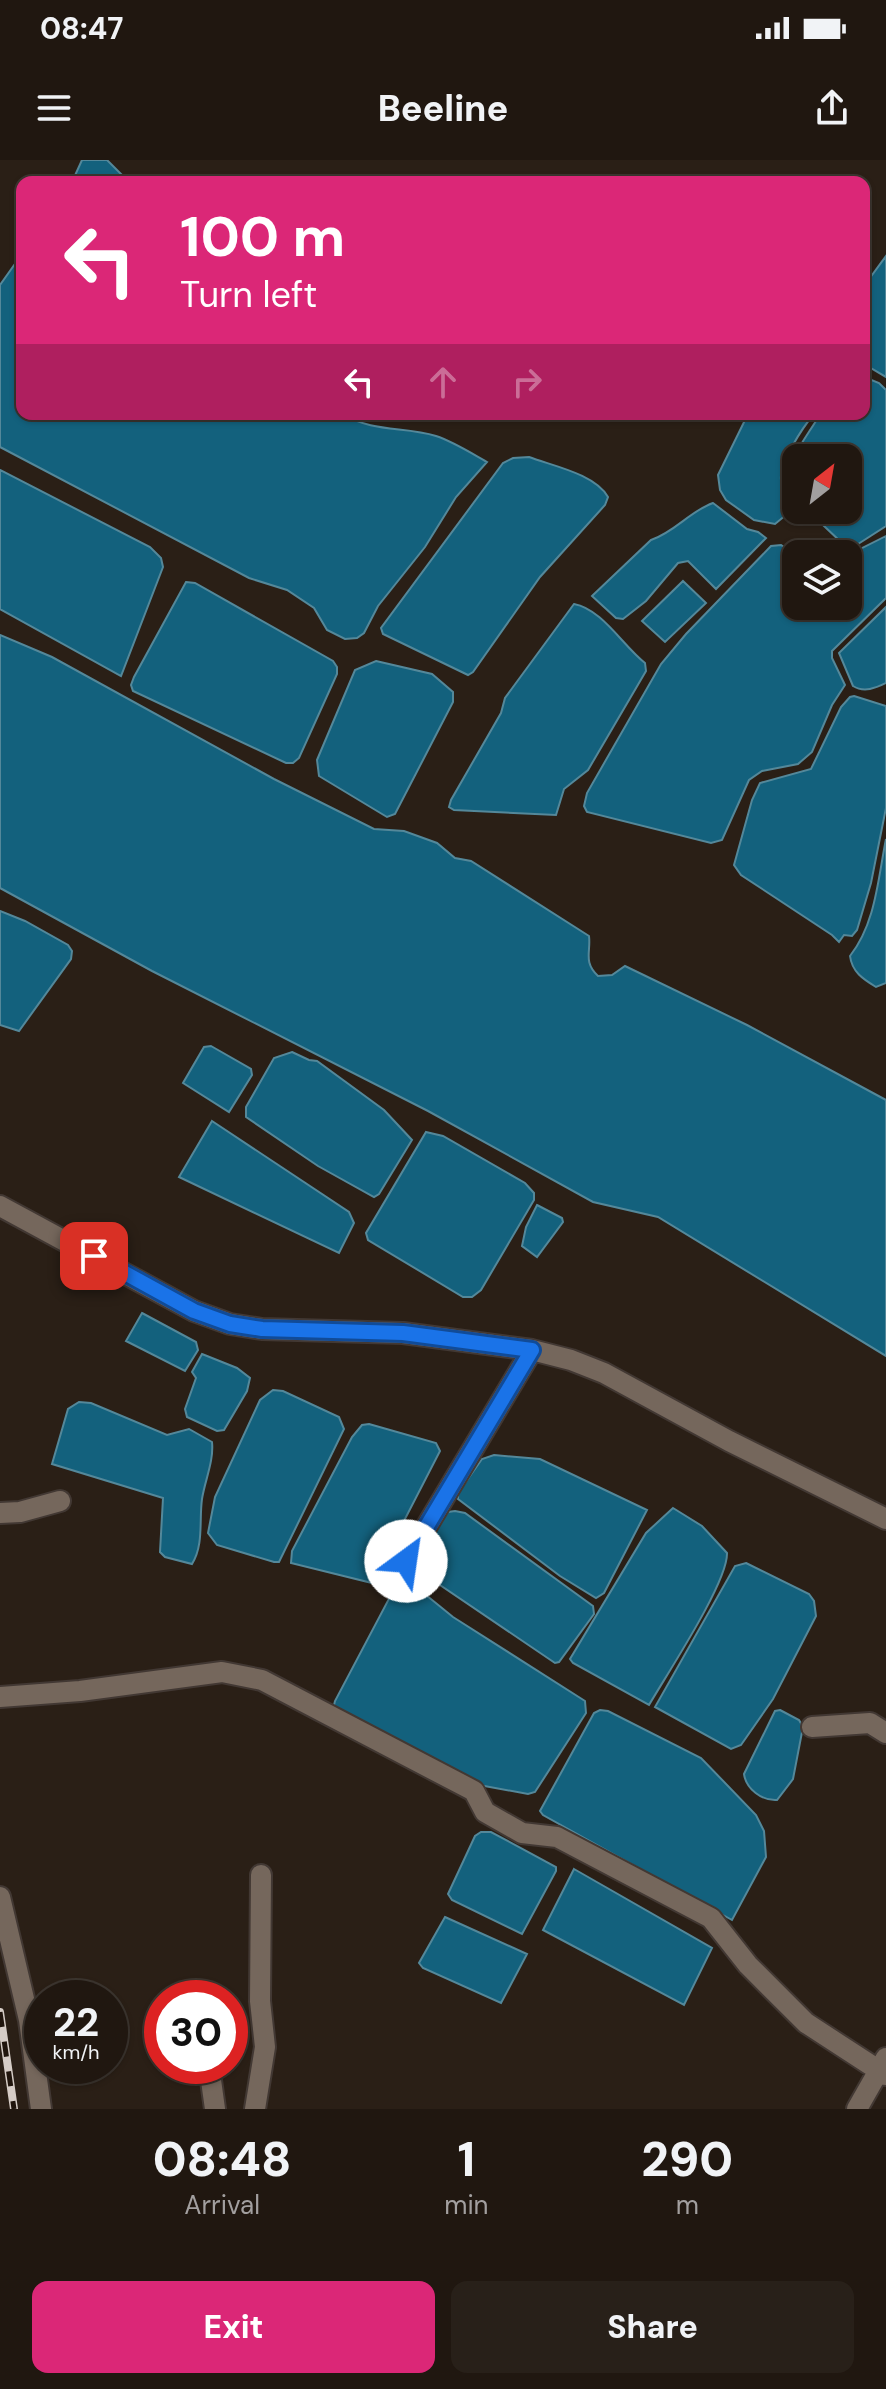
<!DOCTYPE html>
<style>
:root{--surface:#201710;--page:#282019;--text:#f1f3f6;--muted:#a29f9f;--line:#3d3630;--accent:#db2777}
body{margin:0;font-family:"DM Sans",sans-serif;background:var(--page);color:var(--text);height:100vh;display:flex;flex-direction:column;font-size:30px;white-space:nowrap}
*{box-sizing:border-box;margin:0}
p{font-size:26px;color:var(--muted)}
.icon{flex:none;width:44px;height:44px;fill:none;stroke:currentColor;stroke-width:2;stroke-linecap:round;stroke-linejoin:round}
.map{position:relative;height:1949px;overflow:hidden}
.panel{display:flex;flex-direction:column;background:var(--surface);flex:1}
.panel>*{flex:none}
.banner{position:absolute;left:16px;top:16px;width:854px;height:244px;border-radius:16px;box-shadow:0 2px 6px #0004,0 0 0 2px var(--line);background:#db2777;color:#fff;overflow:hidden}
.needle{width:52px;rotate:31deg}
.fabs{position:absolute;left:782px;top:284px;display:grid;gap:16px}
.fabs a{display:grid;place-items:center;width:80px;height:80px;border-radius:16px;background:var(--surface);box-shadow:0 2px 6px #0004,0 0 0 2px var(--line);font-size:40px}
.speed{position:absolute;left:24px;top:1820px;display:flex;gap:16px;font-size:40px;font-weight:700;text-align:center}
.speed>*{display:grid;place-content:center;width:104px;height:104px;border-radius:50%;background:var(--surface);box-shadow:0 2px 6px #0004,0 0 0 2px var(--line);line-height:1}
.speed small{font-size:20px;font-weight:400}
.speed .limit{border:12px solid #d22;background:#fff;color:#111}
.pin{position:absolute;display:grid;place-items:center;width:68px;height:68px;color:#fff;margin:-34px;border-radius:16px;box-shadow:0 4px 12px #0006}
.me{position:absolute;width:88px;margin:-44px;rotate:31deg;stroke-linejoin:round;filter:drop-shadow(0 0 6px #0008)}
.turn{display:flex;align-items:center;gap:28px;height:168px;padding:0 32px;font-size:36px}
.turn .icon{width:104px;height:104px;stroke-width:2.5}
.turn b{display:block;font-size:56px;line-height:68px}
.lanes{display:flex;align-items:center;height:76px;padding:0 32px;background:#0003;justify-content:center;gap:40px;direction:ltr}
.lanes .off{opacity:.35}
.eta{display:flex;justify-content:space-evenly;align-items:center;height:136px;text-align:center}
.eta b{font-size:48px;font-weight:800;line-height:56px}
.primary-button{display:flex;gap:16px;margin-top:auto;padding:16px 32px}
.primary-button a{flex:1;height:92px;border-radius:16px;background:var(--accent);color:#fff;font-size:32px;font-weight:800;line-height:92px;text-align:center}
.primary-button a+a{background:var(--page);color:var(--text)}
.status{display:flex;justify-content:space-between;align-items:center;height:56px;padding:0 40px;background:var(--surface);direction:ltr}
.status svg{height:22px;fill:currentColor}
header{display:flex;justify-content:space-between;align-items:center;height:104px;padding:0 32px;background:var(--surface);font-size:36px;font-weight:800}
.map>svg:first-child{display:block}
.water{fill:#13617d;stroke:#54889a;stroke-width:2}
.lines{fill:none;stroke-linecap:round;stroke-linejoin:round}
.minor-casing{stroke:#423833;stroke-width:24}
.minor{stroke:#75675c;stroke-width:20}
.rail-casing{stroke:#d5ccc6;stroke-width:8}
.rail{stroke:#20150d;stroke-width:5;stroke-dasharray:15;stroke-linecap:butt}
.route-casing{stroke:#114b97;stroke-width:20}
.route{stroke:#1a73e8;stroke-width:14}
</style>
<div class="status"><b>08:47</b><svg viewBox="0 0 49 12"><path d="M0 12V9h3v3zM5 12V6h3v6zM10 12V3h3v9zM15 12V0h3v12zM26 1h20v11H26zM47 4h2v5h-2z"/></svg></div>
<header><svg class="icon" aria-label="menu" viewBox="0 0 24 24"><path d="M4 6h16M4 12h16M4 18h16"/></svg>Beeline<svg class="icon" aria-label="share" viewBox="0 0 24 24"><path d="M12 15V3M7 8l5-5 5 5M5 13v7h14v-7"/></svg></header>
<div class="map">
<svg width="886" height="1949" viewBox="0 0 886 1949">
<rect width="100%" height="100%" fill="#2a1f16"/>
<path class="water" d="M82,0H107L129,22H72Z
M22,94V254H344C372,273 405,266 436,276C454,282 471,293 487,302L456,337L425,387L378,446L364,473L357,478L345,479L327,470L314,448L287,430L249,418L0,287V125Z
M886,96V217L864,204V126Z
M864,217L879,223L886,230V366L855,386L841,382L807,350H848V298H796V334C780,305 804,282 819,256L864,254Z
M748,254H814C803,267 779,303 781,320C782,327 790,337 793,344L792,350L775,364L754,360L726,340L720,330L718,315Z
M529,297C553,306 595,314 608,337L605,345L540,417L473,512L468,515L383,474L381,468L503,303L513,298Z
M0,310L150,387L161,398L163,407L121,516L0,449Z
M713,343L747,369L758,372L766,378L716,429L688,401L678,403L646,441L623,459L616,458L592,436L651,380C675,372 690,351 713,343Z
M886,376V438L832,491V498L845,525L832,545L812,592L798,604L762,611L749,620L722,680L711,683L587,652L584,646L587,633L661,504L686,474L771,386L781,385L796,395V446H848V395Z
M683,421L706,443L665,482L642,461Z
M186,422L195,423L333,501L337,507V514L299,598L293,603H286L133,531L131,525L134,517Z
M574,444C602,449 623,486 645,503L646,511L588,610L564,629L556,655L454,650L449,647L451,640L501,553L505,538Z
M886,447V523C876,528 864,533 853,526L839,493Z
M0,475L52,497L274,619L374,669L404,671L437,683L455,698L471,701L589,776C591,792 583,802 598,816L612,815L625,806L747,865L886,940V1196L658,1057L593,1042L428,951L152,811L0,728Z
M376,501L432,514L453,532V542L395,654L387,657L319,616L317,600L355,510Z
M854,536L886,546V648L871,723L857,770L852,776L844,775L839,782L832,775L741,715L734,705L752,640L760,623L811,609L841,547L850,537Z
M886,679V823L876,827C863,819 852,812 850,796C876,763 878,718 886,679Z
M0,751L25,761L68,785L72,791L71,799L19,871L0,865Z
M211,886L251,909L252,915L229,952L183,923L204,887Z
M292,892L309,900L317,901L384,950L412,980L379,1034L374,1037L318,1006L246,957V947L274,898Z
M212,961L349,1052L354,1063L339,1093L179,1017Z
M426,972L443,976L525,1023L534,1033V1040L481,1130L472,1137H463L368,1080L366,1073Z
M537,1045L562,1058L563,1062L537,1097L522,1086L526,1067Z
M142,1153L196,1182L198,1190L185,1211L126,1181Z
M202,1194L237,1208L250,1218L247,1231L224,1270L217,1271L187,1257L185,1249L196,1218L192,1212Z
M273,1230L283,1231L339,1257L344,1269L279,1402H274L217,1385L208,1373L215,1337L260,1240Z
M79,1242L91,1243L167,1275L189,1269L212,1282C214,1301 205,1320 202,1339C199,1360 204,1385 192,1404L165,1397L160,1392L163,1338L52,1304L68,1249Z
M369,1264L436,1283L440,1291L372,1423L291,1403L292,1391L352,1277L362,1265Z
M494,1295L540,1299L647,1350L604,1433L596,1438L560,1416L458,1339V1333L482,1299Z
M673,1348L702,1366L727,1393C728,1422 667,1514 649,1545L573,1503L570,1499L646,1373Z
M455,1351L465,1353L593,1446L594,1454L559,1502L555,1503L409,1404V1399L448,1352Z
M746,1403L809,1434L814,1441L816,1456L773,1539L741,1585L731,1589L655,1547L735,1406Z
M410,1422L453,1457L585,1541L586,1553L535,1632L528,1634L463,1622L333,1549L335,1541L392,1433L402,1423Z
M600,1550L608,1551L701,1598L756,1655L764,1671L766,1697L732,1760L543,1655L540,1651L594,1553Z
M780,1550L799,1560L803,1567L793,1619L777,1640C762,1641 746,1629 744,1614L775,1551Z
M481,1672H491L556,1707V1711L522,1774L452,1740L448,1734L475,1676Z
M574,1709L712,1788L684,1845L543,1770Z
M445,1757L527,1794L501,1843L423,1808L419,1803Z"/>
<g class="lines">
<defs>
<path id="minor" d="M0,1046L194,1151L230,1164L262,1169L403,1173L532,1190L571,1200L604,1213L729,1281L886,1359
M0,1353L20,1352L60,1341
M406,1401L532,1190
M0,1537L80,1531L222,1512L262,1520L474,1631L485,1652L522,1673L557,1677L711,1758L748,1805L806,1863L886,1915
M812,1567L870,1563L886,1573
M0,1737L29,1860L41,1949
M209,1906L215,1949
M255,1949L265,1887L260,1841L261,1715
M857,1949L886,1898"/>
</defs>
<use href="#minor" class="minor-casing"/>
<use href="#minor" class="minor"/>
<defs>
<path id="rail" d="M0,1852L14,1949"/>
</defs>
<use href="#rail" class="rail-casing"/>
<use href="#rail" class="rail"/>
</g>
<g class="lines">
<defs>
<path id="route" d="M94,1096L194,1151L230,1164L262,1169L403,1173L532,1190L406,1401"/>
</defs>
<use href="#route" class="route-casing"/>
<use href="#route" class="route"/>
</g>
</svg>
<div class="fabs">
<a><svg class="needle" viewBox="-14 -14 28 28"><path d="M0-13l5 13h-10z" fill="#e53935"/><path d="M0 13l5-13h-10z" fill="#a29f9f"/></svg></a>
<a><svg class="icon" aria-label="layers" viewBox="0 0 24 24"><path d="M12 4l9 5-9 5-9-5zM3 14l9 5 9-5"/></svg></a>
</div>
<div class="speed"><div>22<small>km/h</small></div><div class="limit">30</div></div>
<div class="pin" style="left:94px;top:1096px;background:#d93025"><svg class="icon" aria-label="arrive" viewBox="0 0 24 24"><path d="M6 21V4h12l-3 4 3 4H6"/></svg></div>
<svg class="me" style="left:406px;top:1401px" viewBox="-20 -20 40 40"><circle r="19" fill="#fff"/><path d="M0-13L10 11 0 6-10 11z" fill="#1a73e8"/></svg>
<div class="banner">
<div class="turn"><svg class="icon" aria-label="left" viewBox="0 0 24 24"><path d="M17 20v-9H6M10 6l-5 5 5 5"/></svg><div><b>100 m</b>Turn left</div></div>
<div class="lanes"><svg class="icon" aria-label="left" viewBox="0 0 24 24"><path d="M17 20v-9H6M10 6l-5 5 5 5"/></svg><svg class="icon off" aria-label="ahead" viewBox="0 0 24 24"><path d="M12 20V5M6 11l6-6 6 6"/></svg><svg class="icon off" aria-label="right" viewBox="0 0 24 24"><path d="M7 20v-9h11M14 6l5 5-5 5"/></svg></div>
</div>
</div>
<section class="panel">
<div class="eta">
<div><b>08:48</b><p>Arrival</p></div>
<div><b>1</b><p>min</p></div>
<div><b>290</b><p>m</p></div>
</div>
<div class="primary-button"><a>Exit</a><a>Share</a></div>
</section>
